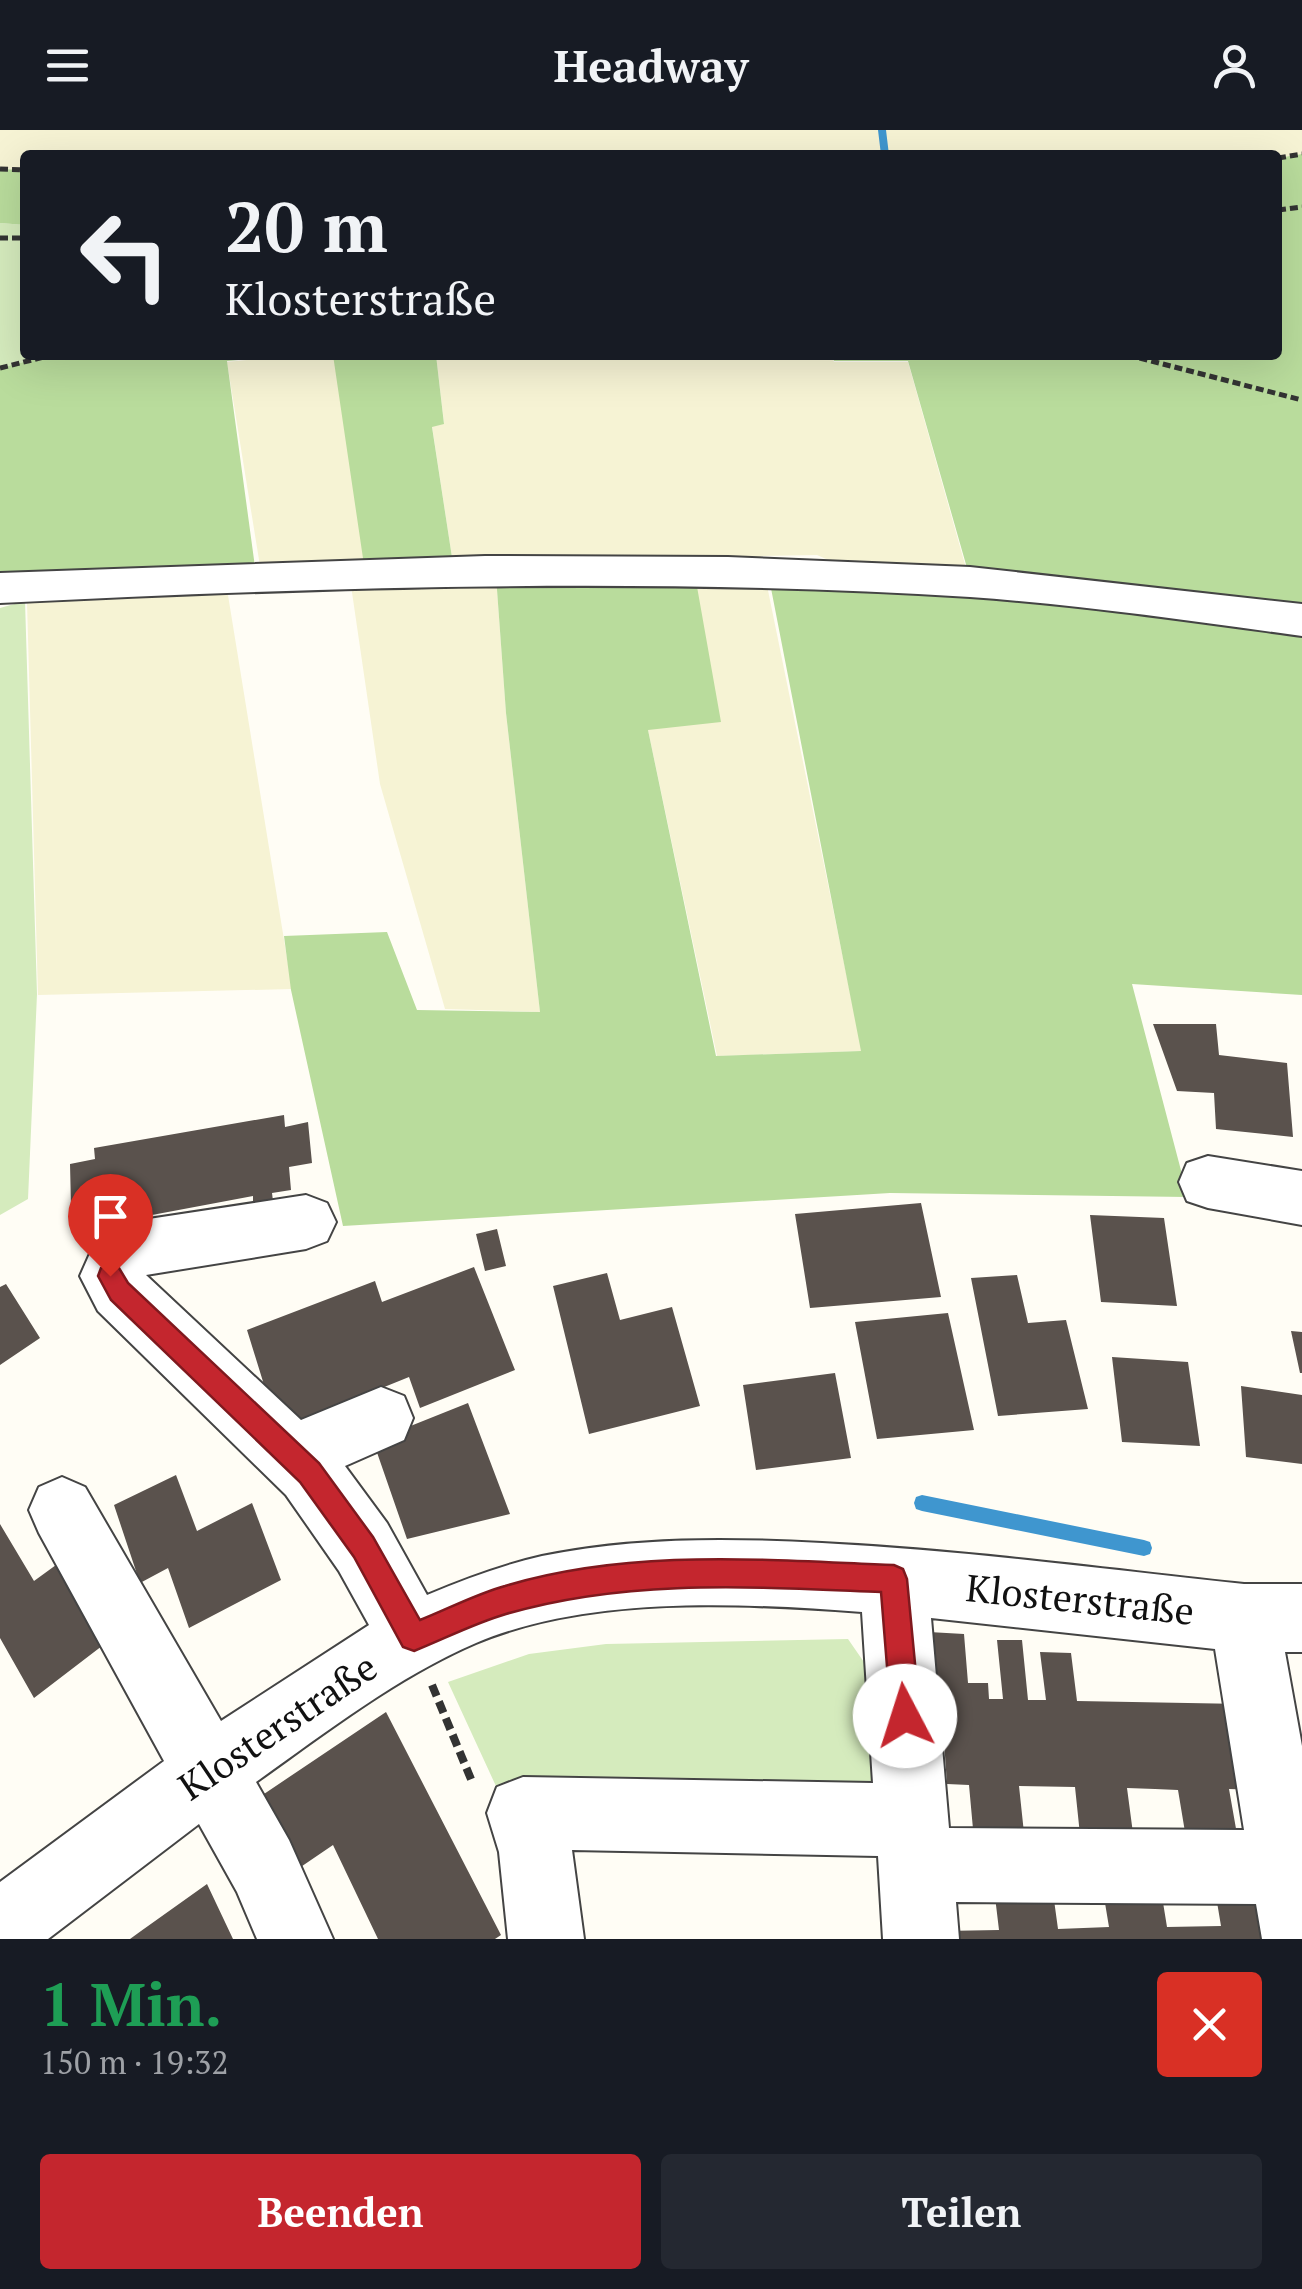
<!DOCTYPE html>
<html lang="de">
<meta charset="utf-8">
<style>
:root{--surface:#171b24;--page:#242831;--text:#f1f3f6;--muted:#9ea1a6;--accent:#c4262e}
body{margin:0;font-family:"PT Serif",serif;background:var(--page);color:var(--text);height:100vh;display:flex;flex-direction:column;font-size:38px;white-space:nowrap}
*{box-sizing:border-box;margin:0}
p{font-size:32px;color:var(--muted)}
.icon{flex:none;width:55px;height:55px;fill:none;stroke:currentColor;stroke-width:2;stroke-linecap:round;stroke-linejoin:round}
.map{position:relative;height:1809px;overflow:hidden}
.drawer{display:flex;flex-direction:column;background:var(--surface);flex:1}
.drawer>*{flex:none}
.banner{position:absolute;left:20px;top:20px;width:1262px;height:210px;border-radius:10px;box-shadow:0 10px 40px #0002;background:#171b24;color:var(--text);overflow:hidden}
.pin{position:absolute;display:grid;place-items:center;width:85px;height:85px;color:#fff;margin:-102px -42px;border-radius:50% 50% 50% 0;rotate:-45deg;box-shadow:0 0 10px #0007}
.pin .icon{rotate:45deg}
.me{position:absolute;width:110px;margin:-55px;rotate:355deg;stroke-linejoin:round;filter:drop-shadow(0 0 8px #0008)}
.turn{display:flex;align-items:center;gap:35px;height:210px;padding:0 40px;font-size:45px}
.turn .icon{width:130px;height:130px;stroke-width:2.5}
.turn b{display:block;font-size:70px;line-height:85px}
.round{display:grid;place-items:center;flex:none;width:105px;height:105px;border-radius:10px;background:var(--page)}
.summary{display:flex;align-items:center;justify-content:space-between;height:170px;padding:0 40px}
h1{font-size:60px;font-weight:600;line-height:75px;color:#1e9e55}
.action{display:flex;gap:20px;margin-top:auto;padding:20px 40px}
.action a{flex:1;height:115px;border-radius:10px;background:var(--accent);color:#fff;font-size:40px;font-weight:600;line-height:115px;text-align:center}
.action a+a{background:var(--page);color:var(--text)}
header{display:flex;justify-content:space-between;align-items:center;height:130px;padding:0 40px;background:var(--surface);font-size:45px;font-weight:600}
.map>svg:first-child{display:block}
.farmland{fill:#f6f3d4}
.green{fill:#d5ebbd}
.forest{fill:#b9dc9c}
.lines{fill:none;stroke-linecap:round;stroke-linejoin:round}
.stream{fill:#3f96cf;fill-rule:evenodd}
.building{fill:#5a524d}
.minor-casing{stroke:#444;stroke-width:4}
.path-far1{stroke:#333;stroke-width:5;stroke-dasharray:8 4;stroke-linecap:butt}
.path{stroke:#333;stroke-width:8;stroke-dasharray:12 6;stroke-linecap:butt}
.minor{fill:#fff;fill-rule:evenodd}
.route{fill:#c4262e;stroke:#7f191e;stroke-width:2.5}
.labels{text-anchor:middle;stroke-width:10;stroke-linejoin:round;paint-order:stroke}
.near-street-label{font-size:38px;fill:#111;stroke:#fff}
</style>
<header><svg class="icon" aria-label="menu" viewBox="0 0 24 24"><path d="M4 6h16M4 12h16M4 18h16"/></svg>Headway<svg class="icon" aria-label="person" viewBox="0 0 24 24"><circle cx="12" cy="8" r="4"/><path d="M4 21q1-7 8-7t8 7"/></svg></header>
<div class="map">
<svg width="1302" height="1809" viewBox="0 0 1302 1809">
<rect width="100%" height="100%" fill="#fffdf5"/>
<path class="farmland" d="M0,0H1302V24L1278,28L25,25V40L0,39Z
M292,225H336L453,434L432,296L444,293L436,225H831L834,232H908L968,445L842,436L817,425L761,426L862,921L717,926L648,600L496,446L506,583L540,882L445,879L380,654L348,435L260,436L227,232Z
M227,459L292,859L38,865L27,472Z"/>
<path class="green" d="M0,93L25,95V225H52L0,238Z
M25,471L37,864L28,1069L0,1085V478Z
M848,1509L877,1551L891,1672L501,1667L448,1552L529,1524L606,1514Z"/>
<path class="forest" d="M1302,24V865L1132,854L1188,1067L890,1063L343,1096L291,860L284,806L387,802L417,880L540,882L506,583L496,446L696,451L721,592L648,600L716,926L861,921L769,448L973,459L908,231H834L832,225H1278V28Z
M0,39L25,40V95L0,93Z
M51,225H295L227,231L255,437L0,450V238Z
M333,225H436L444,294L432,297L453,434L364,435Z"/>
<g class="lines">
<path class="stream" d="M878,0H886L889,25H881Z
M922,1365L1144,1410L1150,1412L1152,1418L1150,1424L1144,1426L922,1381L916,1379L914,1373L916,1367Z"/>
</g>
<path class="building" d="M1153,894H1216L1219,925L1287,933L1293,1007L1216,999L1214,963L1177,961Z
M284,985L285,997L308,992L312,1033L289,1037L291,1060L272,1063L273,1071L253,1075V1066L136,1088V1096L116,1100V1091L95,1094V1072L71,1076L70,1034L95,1029L94,1018Z
M921,1073L941,1167L810,1178L795,1084Z
M1090,1085L1164,1088L1177,1176L1101,1172Z
M497,1099L506,1136L485,1141L476,1104Z
M474,1137L515,1240L420,1278L409,1247L278,1300L247,1200L375,1151L382,1172Z
M607,1143L620,1190L672,1177L700,1276L589,1304L553,1156Z
M1017,1145L1028,1193L1066,1190L1088,1279L998,1286L971,1148Z
M6,1154L40,1208L0,1235V1157Z
M948,1183L974,1300L877,1309L855,1192Z
M1291,1201L1302,1202V1243H1300Z
M1112,1227L1188,1232L1200,1316L1122,1312Z
M835,1243L851,1328L756,1340L743,1255Z
M1241,1256L1302,1265V1334L1246,1327Z
M468,1273L510,1384L407,1409L373,1311Z
M176,1345L197,1401L252,1373L281,1450L189,1498L168,1438L140,1453L114,1375Z
M0,1394L34,1451L67,1427L115,1506L34,1568L0,1508Z
M929,1502L964,1504L968,1553H988L989,1569H1003L997,1510H1022L1028,1570H1046L1040,1522L1071,1523L1077,1571L1243,1574L1259,1660L1229,1659L1241,1727L1189,1726L1178,1660L1155,1659L1127,1658L1136,1726L1082,1724L1075,1657L1019,1656L1026,1722L975,1721L969,1655L947,1654L941,1568H933Z
M386,1582L501,1805L495,1809H378L333,1715L286,1747L252,1672Z
M1051,1748L1058,1799L1109,1797L1102,1755L1160,1754L1167,1797L1221,1796L1215,1760L1267,1759L1278,1809H943V1801L999,1800L993,1750Z
M207,1754L233,1809H130L141,1801Z"/>
<g class="lines">
<defs>
<path id="minor" d="M485,426L728,427L970,437L1302,474V506C1192,491 1082,475 970,467C647,447 323,457 0,473V443Z
M1208,1026L1302,1041V1095L1208,1078L1187,1071L1179,1052L1187,1033Z
M306,1065L327,1073L336,1092L327,1111L306,1119L146,1145L301,1290L381,1257L404,1266L413,1288L404,1310L345,1336L387,1393L427,1465C465,1449 502,1435 542,1426C634,1407 729,1408 822,1413C962,1420 1103,1439 1244,1454H1302V1522H1285L1302,1616V1809H1262L1256,1774L956,1772L959,1809H883L878,1726L572,1720L584,1809H508L499,1722L487,1683L497,1657L523,1647L873,1653L862,1482C742,1473 589,1465 476,1513C397,1547 325,1603 256,1652L289,1710L333,1809H257L237,1762L199,1694L48,1809H0V1752L164,1631L39,1403L29,1380L39,1357L62,1347L85,1357L221,1591L369,1495L339,1441L286,1365L98,1181L80,1146L96,1110L129,1092ZM931,1488L1215,1519L1244,1700L949,1698Z"/>
</defs>
<use href="#minor" class="minor-casing"/>
<path class="path-far1" d="M1278,28L1302,24
M0,39L25,40
M1278,80L1302,77
M0,108H25
M1128,225L1302,270
M0,238L52,225"/>
<path class="path" d="M432,1555L473,1654"/>
<use href="#minor" class="minor"/>
</g>
<path class="route" d="M110,1134L119,1138L128,1153L319,1333L373,1407L420,1490C448,1479 476,1464 505,1456C631,1418 764,1430 894,1435L903,1439L907,1449L920,1586L916,1597L905,1601L895,1597L891,1586L881,1462C755,1457 629,1448 506,1484C475,1493 444,1509 414,1521L403,1517L354,1427L300,1352L111,1170L98,1146L101,1138Z"/>
<g class="labels">
<g class="near-street-label">
<text transform="translate(1080 1470) rotate(6)" y="13">Klosterstraße</text>
<text transform="translate(278 1597) rotate(-34)" y="13">Klosterstraße</text>
</g>
</g>
</svg>
<div class="pin" style="left:110px;top:1146px;background:#d93025"><svg class="icon" aria-label="arrive" viewBox="0 0 24 24"><path d="M6 21V4h12l-3 4 3 4H6"/></svg></div>
<svg class="me" style="left:905px;top:1586px" viewBox="-20 -20 40 40"><circle r="19" fill="#fff"/><path d="M0-13L10 11 0 6-10 11z" fill="#c4262e"/></svg>
<div class="banner">
<div class="turn"><svg class="icon" aria-label="left" viewBox="0 0 24 24"><path d="M17 20v-9H6M10 6l-5 5 5 5"/></svg><div><b>20 m</b>Klosterstraße</div></div>
</div>
</div>
<section class="drawer">
<div class="summary"><div><h1>1 Min.</h1><p>150 m · 19:32</p></div><a class="round" style="background:#d93025;color:#fff"><svg class="icon" aria-label="close" viewBox="0 0 24 24"><path d="M6 6l12 12M18 6L6 18"/></svg></a></div>
<div class="action"><a>Beenden</a><a>Teilen</a></div>
</section>
